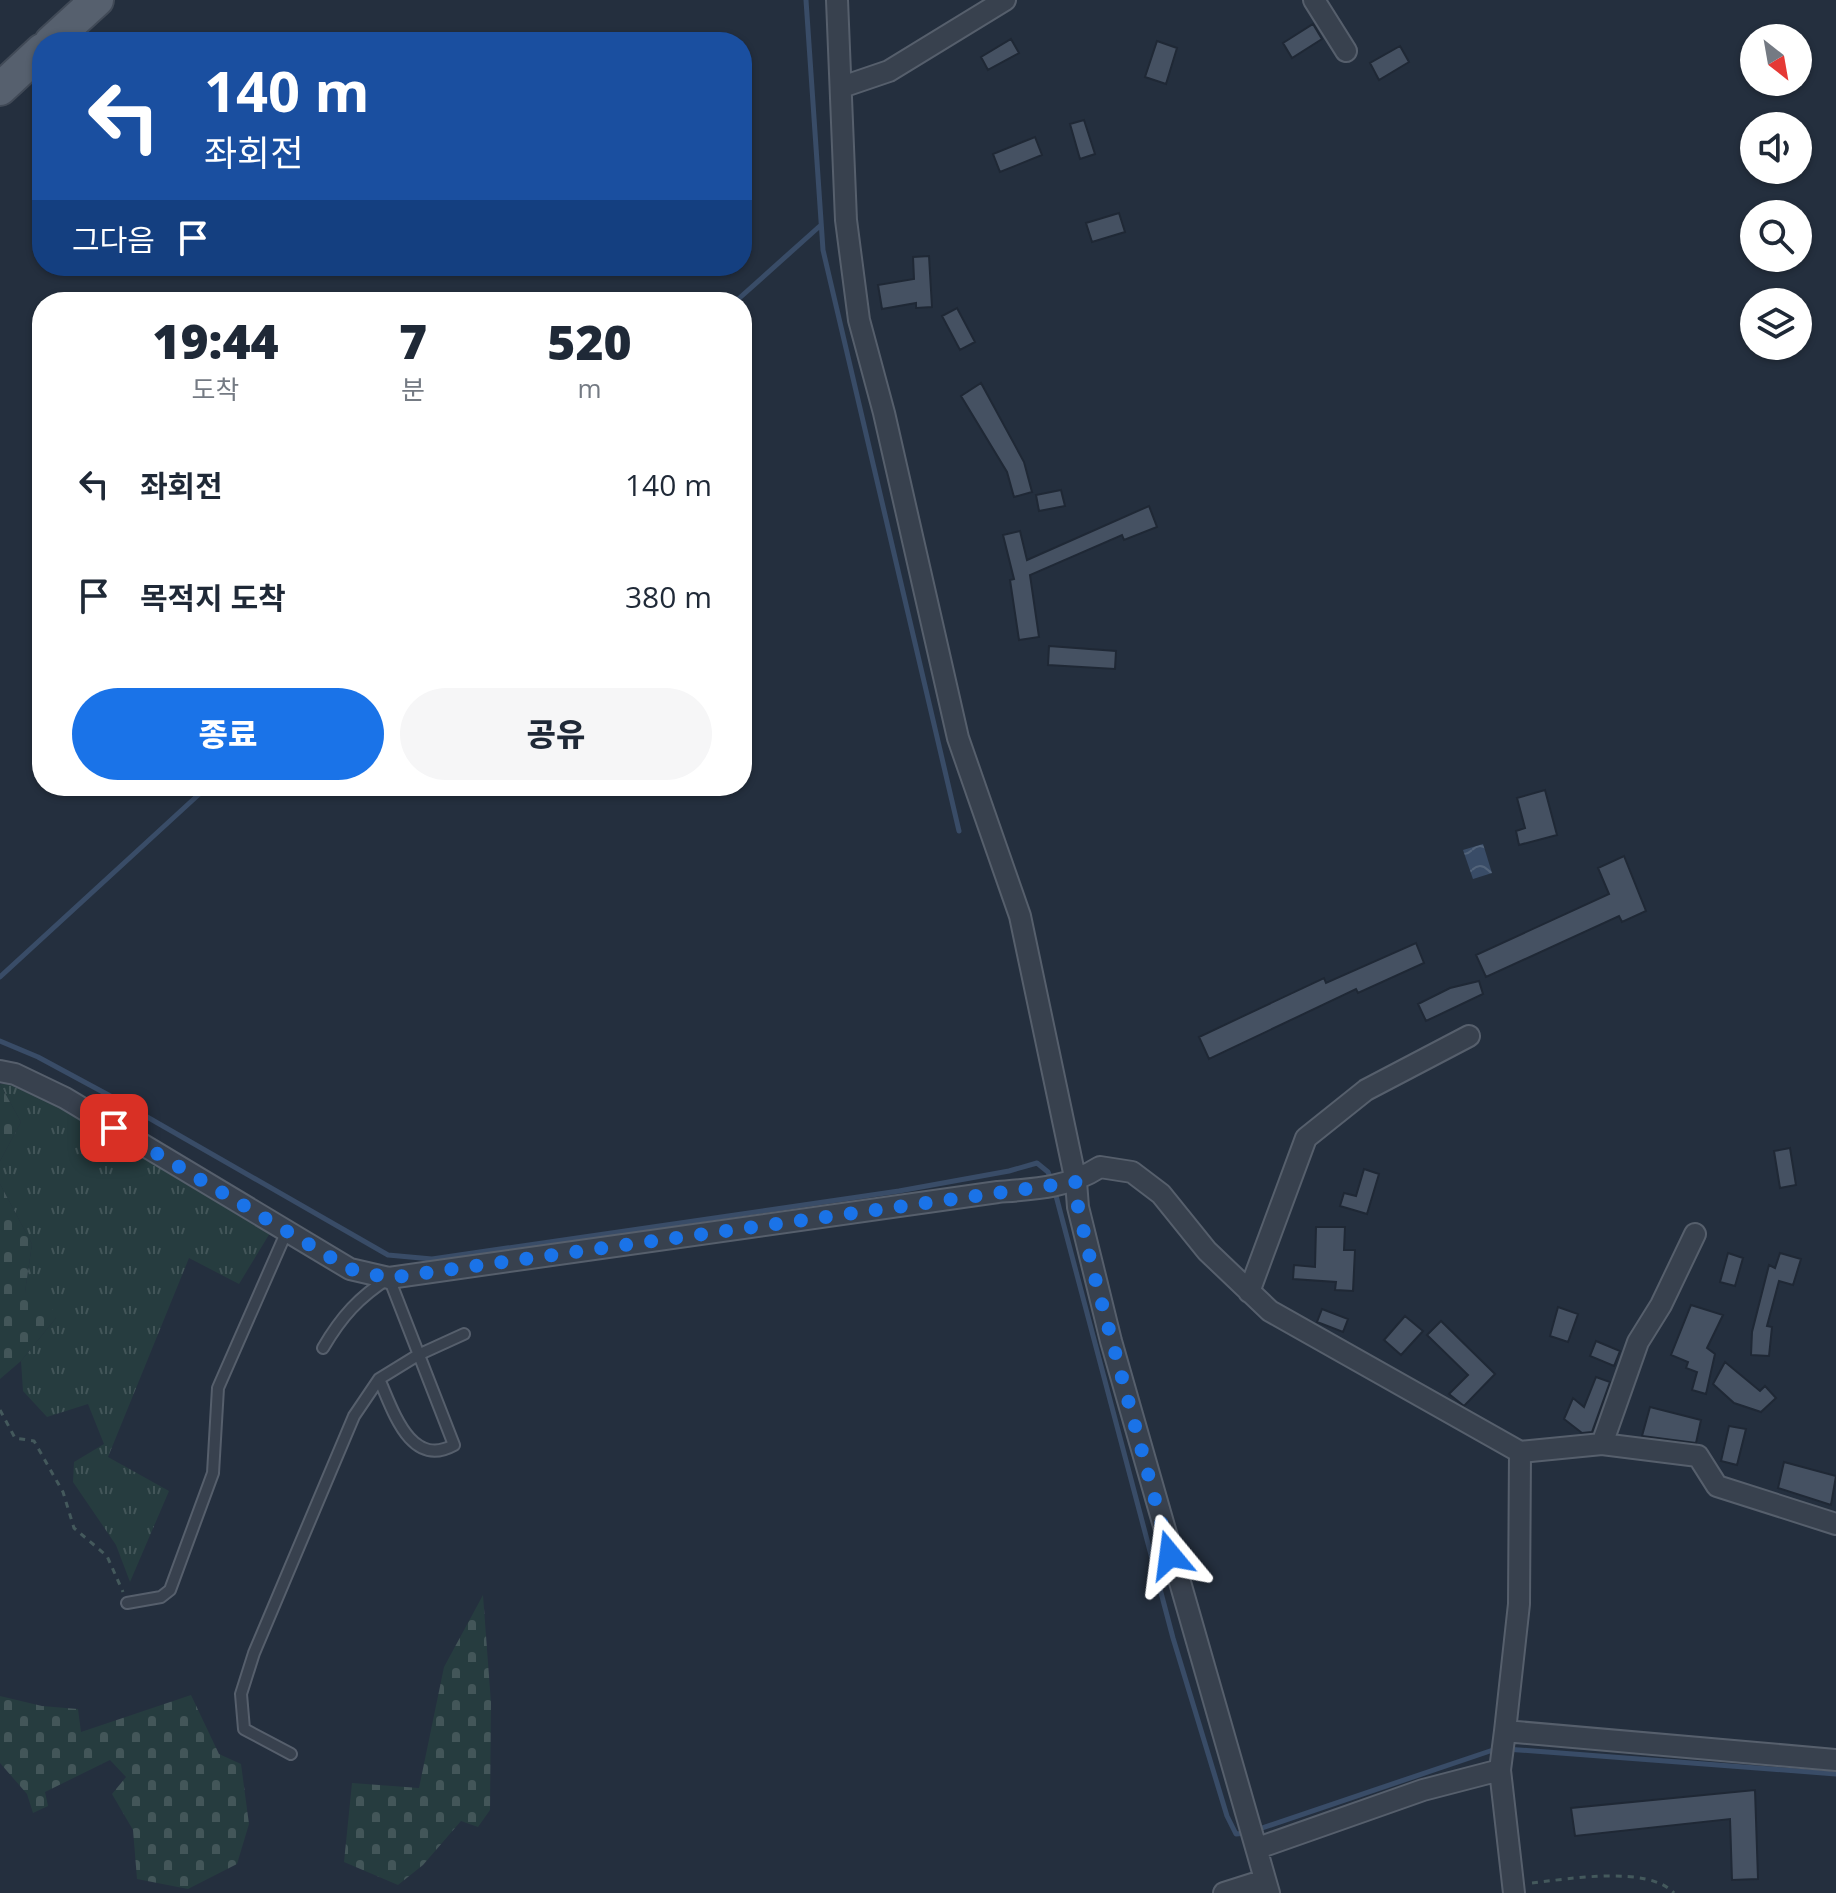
<!DOCTYPE html>
<html lang="ko">
<meta charset="utf-8">
<style>
:root{--surface:#fff;--page:#f6f6f7;--text:#1f2937;--muted:#747a83;--accent:#1a73e8}
body{margin:0;font-family:"Open Sans","Noto Sans KR",sans-serif;background:var(--page);color:var(--text);height:100vh;display:flex;flex-direction:column;font-size:30px;white-space:nowrap}
*{box-sizing:border-box;margin:0}
p{font-size:26px;color:var(--muted)}
.icon{flex:none;width:44px;height:44px;fill:none;stroke:currentColor;stroke-width:2;stroke-linecap:round;stroke-linejoin:round}
.map{position:relative;flex:1;overflow:hidden}
.side{position:absolute;left:32px;top:292px;width:720px;height:504px;display:flex;flex-direction:column;background:var(--surface);border-radius:32px;box-shadow:0 2px 6px #0004}
.side>*{flex:none}
.guide{position:absolute;left:32px;top:32px;width:720px;height:244px;border-radius:32px;box-shadow:0 2px 6px #0004;background:#1a4fa0;color:#fff;overflow:hidden}
.needle{width:52px;rotate:149deg}
.controls{position:absolute;left:1740px;top:24px;display:grid;gap:16px}
.controls a{display:grid;place-items:center;width:72px;height:72px;border-radius:50%;background:var(--surface);box-shadow:0 2px 6px #0004;font-size:40px}
.pin{position:absolute;display:grid;place-items:center;width:68px;height:68px;color:#fff;margin:-34px;border-radius:16px;box-shadow:0 4px 12px #0006}
.me{position:absolute;width:88px;margin:-44px;rotate:344deg;stroke-linejoin:round;filter:drop-shadow(0 0 6px #0008)}
.turn{display:flex;align-items:center;gap:28px;height:168px;padding:0 40px;font-size:36px}
.turn .icon{width:104px;height:104px;stroke-width:2.5}
.turn b{display:block;font-size:56px;line-height:68px}
.then{display:flex;align-items:center;height:76px;padding:0 40px;background:#0003;gap:16px;font-size:30px}
.eta{display:flex;justify-content:space-evenly;align-items:center;height:136px;text-align:center}
.eta b{font-size:48px;font-weight:800;line-height:56px}
.action{display:flex;gap:16px;margin-top:auto;padding:16px 40px}
.action a{flex:1;height:92px;border-radius:48px;background:var(--accent);color:#fff;font-size:32px;font-weight:800;line-height:92px;text-align:center}
.action a+a{background:var(--page);color:var(--text)}
ul{padding:0;list-style:none}
li{display:flex;align-items:center;gap:24px;height:112px;padding:0 40px}
li div{flex:1}
li b{display:block;font-size:30px}
li em{font-style:normal}
.map>svg:first-child{display:block}
.grass{fill:url(#grass-tufts)}
.cemetery{fill:url(#cemetery-stones)}
.water{fill:url(#water-waves)}
.lines{fill:none;stroke-linecap:round;stroke-linejoin:round}
.stream{stroke:#394c67;stroke-width:5}
.building{fill:#455162;stroke:#1f2835;stroke-width:2}
.service-casing{stroke:#565f6c;stroke-width:14}
.minor-casing{stroke:#565f6c;stroke-width:24}
.primary-casing{stroke:#414a57;stroke-width:36}
.path{stroke:#44595c;stroke-width:3;stroke-dasharray:6 6;stroke-linecap:butt}
.service{stroke:#38414e;stroke-width:10}
.minor{stroke:#38414e;stroke-width:20}
.primary{stroke:#56606e;stroke-width:32}
.route{stroke:#1a73e8;stroke-width:14;stroke-dasharray:0 25.2}
</style>
<div class="map">
<svg width="1836" height="1893" viewBox="0 0 1836 1893">
<defs>
<pattern id="grass-tufts" width="24" height="20" patternUnits="userSpaceOnUse" patternTransform="scale(2)"><rect width="24" height="20" fill="#263c3f"/><path d="M3 7l-1-3M5 7V3M7 7l1-3M15 17l-1-3M17 17v-4M19 17l1-3" fill="none" stroke="#435659"/></pattern>
<pattern id="cemetery-stones" width="16" height="16" patternUnits="userSpaceOnUse" patternTransform="scale(2)"><rect width="16" height="16" fill="#263c3f"/><path d="M2 7V4a2 2 0 0 1 4 0v3zM10 15v-3a2 2 0 0 1 4 0v3z" fill="#435659"/></pattern>
<pattern id="water-waves" width="16" height="10" patternUnits="userSpaceOnUse" patternTransform="scale(2)"><rect width="16" height="10" fill="#394c67"/><path d="M0 5q4-4 8 0t8 0" fill="none" stroke="#53647b"/></pattern>
</defs>
<rect width="100%" height="100%" fill="#242f3e"/>
<path class="grass" d="M0,1084H21L66,1107L270,1233L239,1284L189,1258L108,1457L169,1491L130,1582L116,1545L73,1482L74,1462L104,1444L88,1404L47,1417L23,1391L21,1361L56,1318L25,1292L32,1244L0,1184V1161L21,1122Z"/>
<path class="cemetery" d="M0,1084L21,1122L0,1161Z
M0,1184L32,1244L25,1292L46,1296L56,1318L21,1361L0,1379Z
M483,1595L491,1703L490,1810L478,1827L461,1821L423,1865L398,1885L344,1862L352,1783L419,1788L444,1667Z
M191,1695L219,1754L241,1764L249,1824L237,1864L188,1889L137,1879L133,1830L112,1794L126,1777L110,1760L45,1792L48,1806L33,1813L27,1794L0,1763V1696L42,1706L78,1709L81,1732Z"/>
<path class="water" d="M1483,844L1492,873L1473,879L1463,850Z"/>
<g class="lines">
<path class="stream" d="M806,0L823,250L959,831
M735,302L821,225
M0,977L208,786
M0,1041L38,1057L114,1098L388,1255L432,1259L899,1191L1009,1171L1037,1163L1048,1172L1052,1182
M1055,1192L1173,1638L1227,1816L1236,1834L1246,1833
M1506,1749L1836,1774
M1256,1830L1496,1749"/>
</g>
<path class="building" d="M1313,24L1322,39L1292,58L1283,43Z
M1011,39L1019,53L988,70L981,57Z
M1157,41L1177,48L1166,84L1145,77Z
M1400,46L1409,62L1379,80L1370,63Z
M1084,120L1095,154L1080,159L1070,124Z
M1035,137L1042,155L1000,172L993,154Z
M1119,213L1125,232L1092,242L1086,223Z
M929,256L932,307L916,308V303L882,309L878,285L914,279L913,257Z
M957,308L975,342L960,350L942,316Z
M981,383L1024,462L1032,492L1014,497L1007,472L961,396Z
M1061,490L1065,506L1039,511L1036,495Z
M1149,506L1157,527L1124,540L1122,535L1030,575L1039,637L1019,640L1010,580L1014,579L1003,535L1020,531L1027,560Z
M1049,646L1116,651L1115,669L1048,665Z
M1545,790L1557,835L1519,845L1516,831L1525,828L1517,798Z
M1624,856L1646,911L1622,922L1619,916L1486,977L1476,955L1609,894L1598,868Z
M1416,943L1424,963L1358,993L1356,989L1209,1059L1199,1037L1324,978L1326,983Z
M1479,981L1483,994L1426,1021L1418,1004L1450,988Z
M1790,1148L1796,1185L1780,1188L1774,1151Z
M1364,1169L1379,1174L1367,1214L1340,1206L1344,1193L1356,1196Z
M1316,1227H1345L1344,1250H1355L1353,1291L1335,1290L1336,1282L1293,1279L1294,1265L1315,1267Z
M1728,1253L1743,1258L1735,1286L1720,1282Z
M1780,1253L1801,1259L1793,1285L1779,1281L1767,1326L1772,1327L1769,1356L1751,1355L1752,1332L1769,1265L1775,1268Z
M1691,1305L1723,1315L1707,1348L1715,1354L1706,1394L1692,1390L1697,1372L1686,1368L1688,1362L1671,1355Z
M1558,1307L1578,1314L1568,1342L1550,1336Z
M1322,1309L1348,1319L1343,1332L1317,1322Z
M1405,1316L1423,1331L1401,1355L1384,1340Z
M1441,1321L1495,1374L1464,1406L1449,1394L1468,1375L1427,1335Z
M1596,1341L1620,1351L1614,1366L1590,1356Z
M1725,1362L1760,1391L1765,1386L1776,1398L1761,1412L1734,1403L1713,1384Z
M1596,1377L1610,1382L1592,1432L1582,1433L1564,1419L1573,1398L1584,1407Z
M1650,1407L1701,1420L1696,1443L1642,1436Z
M1729,1426L1746,1429L1737,1465L1721,1461Z
M1784,1462L1836,1476L1831,1505L1778,1488Z
M1755,1790L1758,1879L1732,1880L1730,1819L1575,1836L1571,1808Z"/>
<g class="lines">
<defs>
<path id="service" d="M323,1348C341,1317 359,1297 389,1278L454,1445C410,1469 393,1410 379,1379
M127,1603L161,1597L170,1590L213,1473L218,1388L286,1233
M291,1754L244,1729L241,1694L254,1653L354,1416L379,1379L418,1355L464,1334"/>
<path id="minor" d="M837,0L846,220L859,320L884,413L958,738L1020,916L1076,1182L1078,1207L1111,1341L1269,1893
M1314,0L1346,51
M842,87L889,71L1005,0
M0,1071L15,1074L65,1098L350,1269L389,1278L998,1192C1036,1189 1067,1188 1100,1167L1132,1172L1161,1194L1207,1251L1270,1311L1520,1452L1602,1444L1698,1456L1717,1486L1836,1524
M1249,1292L1306,1138L1366,1090L1469,1036
M1602,1444L1638,1342L1661,1305L1695,1234
M1505,1731L1519,1604L1520,1452
M1500,1770L1514,1893
M1258,1848L1423,1790L1500,1770L1505,1731L1836,1760
M1224,1893L1265,1880"/>
<path id="primary" d="M51,42L97,0
M0,89L42,50"/>
</defs>
<use href="#service" class="service-casing"/>
<use href="#minor" class="minor-casing"/>
<use href="#primary" class="primary-casing"/>
<path class="path" d="M0,1410L15,1438L34,1441L63,1492L74,1528L107,1556L123,1592
M1532,1883C1568,1879 1648,1865 1674,1893"/>
<use href="#service" class="service"/>
<use href="#minor" class="minor"/>
<use href="#primary" class="primary"/>
</g>
<g class="lines">
<path class="route" d="M114,1128L350,1269L389,1278L1076,1182L1078,1207L1092,1267L1170,1555"/>
</g>
</svg>
<div class="controls">
<a><svg class="needle" viewBox="-14 -14 28 28"><path d="M0-13l5 13h-10z" fill="#e53935"/><path d="M0 13l5-13h-10z" fill="#747a83"/></svg></a>
<a><svg class="icon" aria-label="sound" viewBox="0 0 24 24"><path d="M4 9h4l5-4v14l-5-4H4zM17 9q2 3 0 6"/></svg></a>
<a><svg class="icon" aria-label="search" viewBox="0 0 24 24"><circle cx="10" cy="10" r="6"/><path d="M15 15l6 6"/></svg></a>
<a><svg class="icon" aria-label="layers" viewBox="0 0 24 24"><path d="M12 4l9 5-9 5-9-5zM3 14l9 5 9-5"/></svg></a>
</div>
<div class="pin" style="left:114px;top:1128px;background:#d93025"><svg class="icon" aria-label="arrive" viewBox="0 0 24 24"><path d="M6 21V4h12l-3 4 3 4H6"/></svg></div>
<svg class="me" style="left:1170px;top:1555px" viewBox="-20 -20 40 40"><path d="M0-17L14 15 0 8-14 15z" fill="#1a73e8" stroke="#fff" stroke-width="4"/></svg>
<div class="guide">
<div class="turn"><svg class="icon" aria-label="left" viewBox="0 0 24 24"><path d="M17 20v-9H6M10 6l-5 5 5 5"/></svg><div><b>140 m</b>좌회전</div></div>
<div class="then">그다음<svg class="icon" aria-label="arrive" viewBox="0 0 24 24"><path d="M6 21V4h12l-3 4 3 4H6"/></svg></div>
</div>
<section class="side">
<div class="eta">
<div><b>19:44</b><p>도착</p></div>
<div><b>7</b><p>분</p></div>
<div><b>520</b><p>m</p></div>
</div>
<ul>
<li><svg class="icon" aria-label="left" viewBox="0 0 24 24"><path d="M17 20v-9H6M10 6l-5 5 5 5"/></svg><div><b>좌회전</b></div><em>140 m</em></li>
<li><svg class="icon" aria-label="arrive" viewBox="0 0 24 24"><path d="M6 21V4h12l-3 4 3 4H6"/></svg><div><b>목적지 도착</b></div><em>380 m</em></li>
</ul>
<div class="action"><a>종료</a><a>공유</a></div>
</section>
</div>
